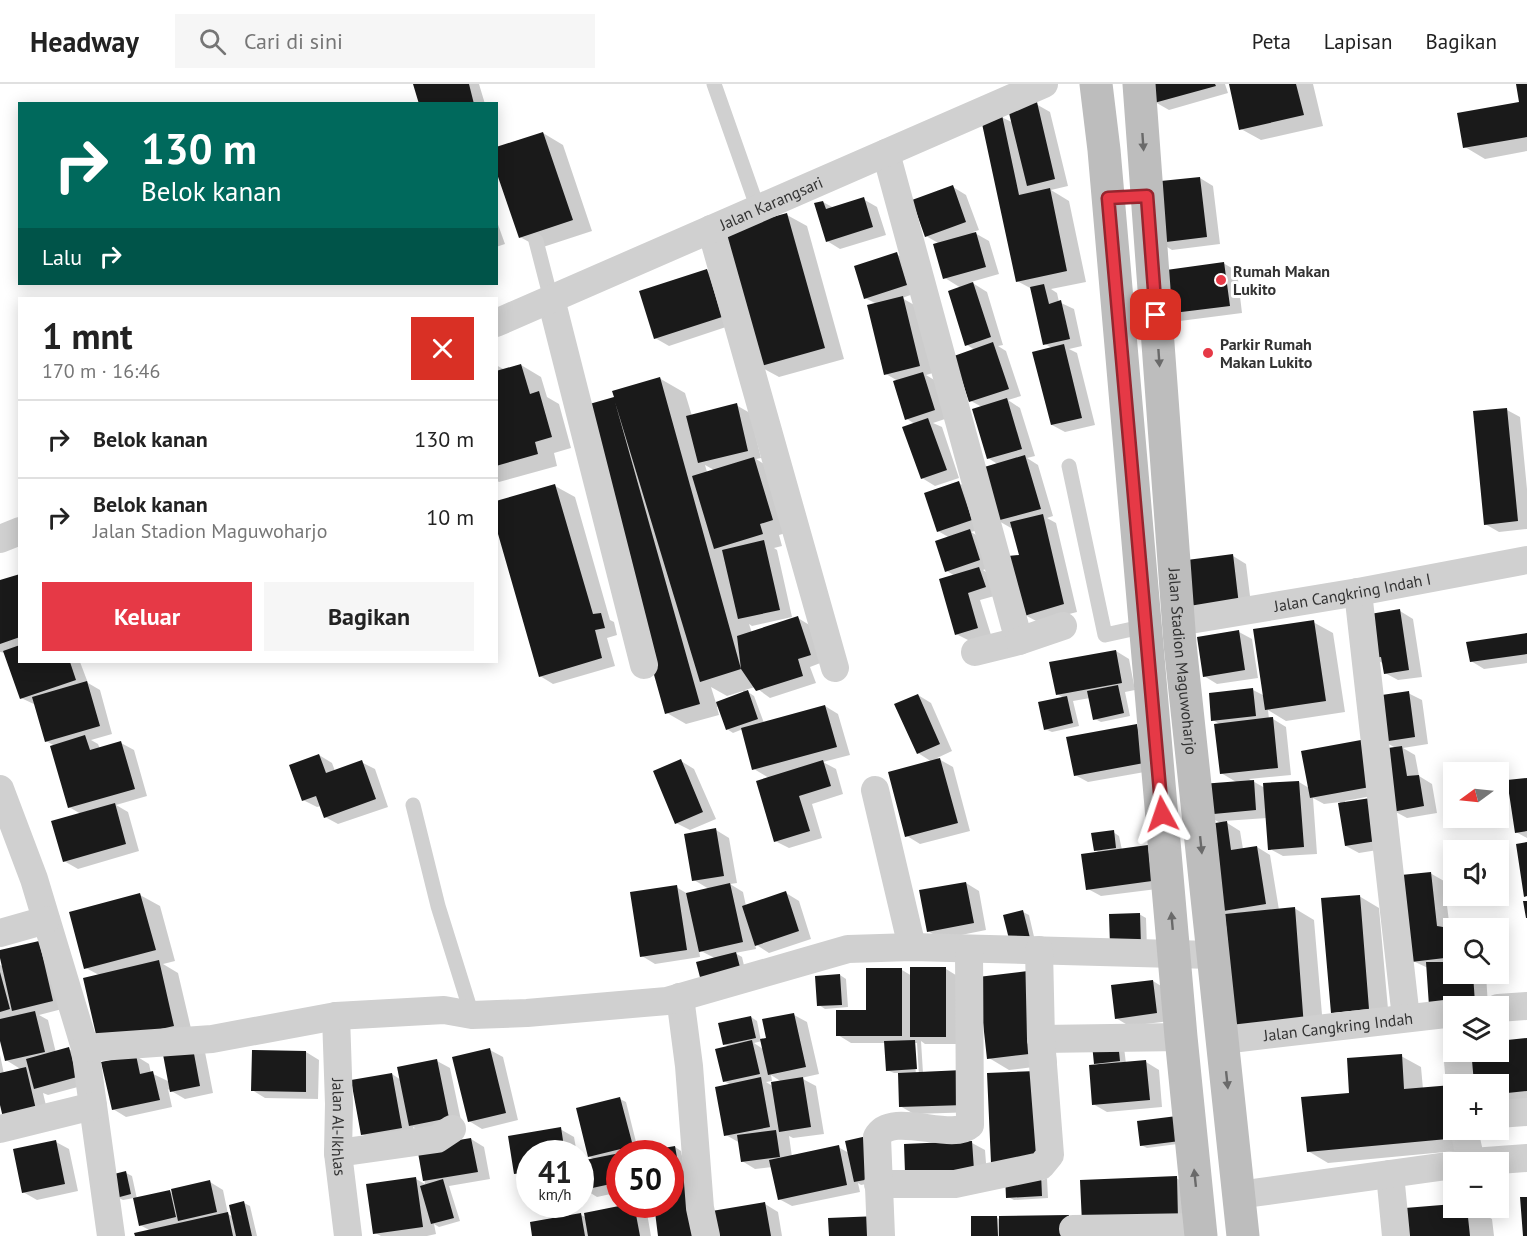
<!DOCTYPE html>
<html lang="id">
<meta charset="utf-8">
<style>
:root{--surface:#fff;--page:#f6f6f6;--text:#222;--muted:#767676;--line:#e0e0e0;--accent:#e63946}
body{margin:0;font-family:"PT Sans",sans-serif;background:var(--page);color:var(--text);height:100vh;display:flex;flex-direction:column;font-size:22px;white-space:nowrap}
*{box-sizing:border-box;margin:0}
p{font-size:20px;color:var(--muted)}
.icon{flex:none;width:33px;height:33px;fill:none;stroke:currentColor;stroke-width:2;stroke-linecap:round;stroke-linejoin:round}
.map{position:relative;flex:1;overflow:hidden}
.sheet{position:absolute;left:18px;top:213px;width:480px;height:366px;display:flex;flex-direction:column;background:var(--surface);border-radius:0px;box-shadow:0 3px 15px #0003}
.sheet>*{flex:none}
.guide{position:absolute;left:18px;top:18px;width:480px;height:183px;border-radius:0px;box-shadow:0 3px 15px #0003;background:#00695c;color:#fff;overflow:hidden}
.needle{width:39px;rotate:255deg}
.buttons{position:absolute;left:1443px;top:678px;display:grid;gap:12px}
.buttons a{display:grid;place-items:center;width:66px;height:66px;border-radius:0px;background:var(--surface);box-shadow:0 3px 15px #0003;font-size:30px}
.speed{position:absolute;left:516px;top:1056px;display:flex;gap:12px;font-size:30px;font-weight:700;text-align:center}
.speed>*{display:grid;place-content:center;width:78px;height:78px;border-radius:50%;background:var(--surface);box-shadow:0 3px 15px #0003;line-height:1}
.speed small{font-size:15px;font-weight:400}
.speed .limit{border:9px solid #d22;background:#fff;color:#111}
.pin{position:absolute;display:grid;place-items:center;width:51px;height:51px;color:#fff;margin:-26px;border-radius:12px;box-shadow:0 3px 9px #0006}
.me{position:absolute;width:66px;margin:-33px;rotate:355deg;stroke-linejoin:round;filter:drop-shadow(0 0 4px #0008)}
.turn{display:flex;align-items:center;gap:21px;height:126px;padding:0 24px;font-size:27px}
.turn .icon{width:78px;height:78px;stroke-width:2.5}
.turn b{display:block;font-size:42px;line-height:51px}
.then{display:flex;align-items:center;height:57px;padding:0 24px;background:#0003;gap:12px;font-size:22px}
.round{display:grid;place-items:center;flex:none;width:63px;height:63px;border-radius:0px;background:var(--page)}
.head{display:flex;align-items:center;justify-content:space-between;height:102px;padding:0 24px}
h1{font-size:36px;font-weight:700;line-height:45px}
.cta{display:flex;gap:12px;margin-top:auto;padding:12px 24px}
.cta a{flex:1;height:69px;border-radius:0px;background:var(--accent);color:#fff;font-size:24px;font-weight:700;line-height:69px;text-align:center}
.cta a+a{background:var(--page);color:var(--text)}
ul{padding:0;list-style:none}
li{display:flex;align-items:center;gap:18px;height:78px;padding:0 24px;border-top:2px solid var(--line)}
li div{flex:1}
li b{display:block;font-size:22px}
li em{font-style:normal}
header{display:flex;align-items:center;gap:36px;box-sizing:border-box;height:84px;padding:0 30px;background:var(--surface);border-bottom:2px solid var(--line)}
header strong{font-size:28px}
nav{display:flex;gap:33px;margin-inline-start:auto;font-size:21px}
.search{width:420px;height:54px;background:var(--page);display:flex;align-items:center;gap:15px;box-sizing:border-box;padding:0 21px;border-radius:0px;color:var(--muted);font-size:22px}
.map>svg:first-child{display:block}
.shadow{fill:#0003;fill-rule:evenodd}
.building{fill:#1a1a1a}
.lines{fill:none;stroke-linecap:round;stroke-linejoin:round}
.service{stroke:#d0d0d0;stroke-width:15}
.minor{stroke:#d0d0d0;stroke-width:28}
.secondary{stroke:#bdbdbd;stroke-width:33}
.oneway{fill:#6a6a6a}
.route-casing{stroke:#96252e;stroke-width:15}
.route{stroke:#e63946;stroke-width:10}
.poi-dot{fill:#e63946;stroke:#fff;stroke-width:2}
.labels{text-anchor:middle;stroke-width:6;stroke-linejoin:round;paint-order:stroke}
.street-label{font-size:16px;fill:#333;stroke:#fff}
.poi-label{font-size:16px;font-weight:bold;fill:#333;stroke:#fff;text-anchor:start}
</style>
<header>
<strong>Headway</strong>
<div class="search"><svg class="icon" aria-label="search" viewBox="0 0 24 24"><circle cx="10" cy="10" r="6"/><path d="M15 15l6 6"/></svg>Cari di sini</div>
<nav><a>Peta</a><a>Lapisan</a><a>Bagikan</a></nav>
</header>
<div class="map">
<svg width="1527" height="1152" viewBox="0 0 1527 1152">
<rect width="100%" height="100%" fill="#fff"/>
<path class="shadow" d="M415,0H479L485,20H421Z
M1150,0H1225L1228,9L1169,26L1155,18Z
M1230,0H1313L1323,42L1261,56L1241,45Z
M1517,0H1527V67L1485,75L1465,63L1521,19Z
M1036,20L1050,28L1068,102L1051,106L1069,117L1086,198L1051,205L1057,209L1059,218L1074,225L1082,262L1069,265L1077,269L1095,341L1065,348L1052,341V264L1045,260L1032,205L1017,197L1001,33L1014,39Z
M543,49L563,61L592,147L540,164L520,153L496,82V58L499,64Z
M1200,94L1213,102L1220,160L1172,166L1159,158Z
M953,103L966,111L979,146L973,148L989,157L999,190L971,198L987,208L1003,261L998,262L1006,267L1021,312L1008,316L1020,324L1035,372L1027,374L1038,381L1053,432L1047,434L1056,439L1077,528L1038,538L1025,531L1021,472L1013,443L1011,444L997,436L999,381L988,374L982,323L971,317L975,266L967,261L961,204L945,194L940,160L926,152Z
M863,115L877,123L886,151L840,165L827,157L823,118L834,124Z
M787,131L807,142L844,275L779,293L759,282Z
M496,135L505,160L496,163Z
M896,170L910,177L919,208L902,214L916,222L933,289L926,291L936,297L948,334L933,339L942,343L959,394L935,402L922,394L915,340L907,335L898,297L886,290L877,220L865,214Z
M1223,179L1237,187L1242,229L1180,237L1166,229Z
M707,187L720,195L735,240L669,262L655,254Z
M496,281L505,286L521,281L541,293L547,313L559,320L571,364L554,369L557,382L499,398L496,396Z
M659,294L685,309L692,332L736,321L750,329L761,374L756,375L774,386L793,447L779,451L782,462L774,464L777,466L792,533L752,542L749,540L752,549L798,534L811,542L823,578L810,583L816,599L770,614L755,603L745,606L754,612L764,639L825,622L838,630L850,671L823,678L836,685L843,710L812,720L822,754L789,764L775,757L769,694L754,685L743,645L733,649L727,645L719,622L717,623L719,631L686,640L667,629L613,315ZM705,381L714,386L707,388ZM711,603L727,612L743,607V610L716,619Z
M1507,326L1520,333L1527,405V445L1499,448L1485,440Z
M959,399L972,407L985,444L971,448L983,455L993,483L983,486L992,492L998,511L980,516L991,551L970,557L956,550L955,492L947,487L950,454L938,447Z
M555,402L575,413L610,536L614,538L617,551L607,554L615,582L553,600L540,592Z
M1233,472L1246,480L1252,528L1209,534Z
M20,492V578H80L88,599L100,606L112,650L91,656L98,660L100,665L121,659L134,666L147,712L116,721L128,728L139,767L78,785L64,777L81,730L69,723L55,662L46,657L36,621L21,614L6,569L0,568V498Z
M1400,527L1413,535L1422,593L1398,596L1385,589L1384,580L1372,573Z
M1313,538L1333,549L1345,628L1286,637L1268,626L1269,635H1273L1286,643L1291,691L1249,695L1265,704L1299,698L1309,704L1303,668L1382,710L1345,717V720L1396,763L1359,769L1346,762L1340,718L1324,720L1313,714L1317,770L1283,772L1270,765L1267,734L1224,737L1240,747L1243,765L1257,763L1270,771L1279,826L1294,824L1314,836L1324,954L1257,961L1218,827L1222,740L1205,730L1238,699L1221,689V641L1213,636L1253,606L1265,612Z
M1239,548L1252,555L1258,594L1217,600L1204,592Z
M1527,550V579L1484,585L1471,577Z
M1116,567L1129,575L1135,606L1125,608L1130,632L1101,638L1095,635L1090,614L1073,617L1079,642L1052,648L1045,645L1064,614L1057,610Z
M1408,609L1422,616L1428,660L1403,664L1415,671L1419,692L1432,700L1437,729L1407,734L1394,727L1396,664L1383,657Z
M918,611L931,619L952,667L937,674L953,683L970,747L920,760L907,752L932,678L918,669Z
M1136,642L1150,649L1156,686L1088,698L1075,691Z
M319,671L332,679L335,687L361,678L375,685L388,723L338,740L325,733L321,722L317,723L303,716Z
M681,677L694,685L716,735L690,746L676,739Z
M1527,695V754L1516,748Z
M716,746L729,754L737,799L730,800L743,808L746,822L786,809L799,817L811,855L769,869L755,860L756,865L735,869L742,873L746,890L699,866L700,873L655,880L642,872L676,803L688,810L709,805L694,796Z
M1113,748L1119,752L1122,766L1165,804L1101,812L1088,805L1100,769L1095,766Z
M1430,789L1444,797L1450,846L1454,848V890H1486L1488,922H1454L1428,884L1413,877Z
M966,799L979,807L986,846L941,855L928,847Z
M140,811L160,822L175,877L163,880L178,889L193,953L119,970L99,891L86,884Z
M1359,812L1379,824L1389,936L1352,939Z
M1023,828L1029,831L1035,857L1018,862Z
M1139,830L1146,834L1147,864L1118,865Z
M39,858L66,924L39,931L48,936L56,969L69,965L82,973L89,1000L48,1011L43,1009L51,1042L0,1014V971L4,990L22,986L6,976L0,950V881L4,883L0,867Z
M946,885L959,893V960H925L921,957L923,989L977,1028L914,1030L900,1022L899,989H894L887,986L886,959H851L838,951L868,928L902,886L912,892ZM914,959H917L919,992H916Z
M840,891L846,895L848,923L825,925L819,921Z
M1153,897L1166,905L1170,937L1129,942L1116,934Z
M1048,900L1057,980L1009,986L989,974Z
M794,931L807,938L819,990L801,994L816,1002L824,1050L793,1054L789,1052L792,1073L838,1063L849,1069L881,1097L861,1101L858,1099L860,1108L792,1122L779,1115L772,1083L755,1085L742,1077L740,1059L726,1051L731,1001L724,997L729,963L724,960L751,933L757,937L761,957L768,955ZM762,957L763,965L754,959ZM771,991L782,998L774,1003L766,998L772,997Z
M1527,955V1020L1498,1023V1000H1465L1462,968H1498Z
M1124,963L1126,980L1146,978L1159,986L1162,1023L1107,1028L1093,1020L1101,982L1095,979Z
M163,966L205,968L213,1009L185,1015L168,1005L172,1023L126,1033L113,1025L136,972L149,980L151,989L170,998Z
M490,966L503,973L518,1036L482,1045L469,1037Z
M306,968L319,976L318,1015L265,1014L252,1006Z
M1401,972L1421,983L1423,1005L1454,1004V1046L1477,1065L1328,1079L1308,1067L1350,1010Z
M437,977L450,984L462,1041L423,1048L413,1043L415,1051L375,1058L362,1050L392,990L401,996Z
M620,1015L626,1018L638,1066L644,1070H620V1108L597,1113L584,1105L580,1079L595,1076L589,1072Z
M1138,1038L1185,1059L1147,1064L1141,1061Z
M560,1045L574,1053L577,1070H530V1096L515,1089L510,1053Z
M471,1055L484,1063L490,1095L449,1102L460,1137L439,1143L434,1140L436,1150L427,1152H381L375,1149L416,1095L425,1100L419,1065Z
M56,1058L69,1065L78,1107L37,1116L23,1108Z
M972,1059L985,1066L987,1092L905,1062Z
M675,1063L681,1067L685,1087L660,1152L670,1120V1070Z
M126,1089L132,1092L137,1115L170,1108L174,1110L210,1098L223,1106L228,1130L233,1133L244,1119L250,1122L257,1152H136L151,1147L140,1141L134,1114L123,1116L117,1113Z
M1047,1094L1048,1114L1014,1116L1008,1113Z
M1176,1094L1190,1102L1191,1142L1097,1146Z
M765,1120L778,1128L782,1152H712Z
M633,1121L647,1129L651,1152H534L581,1131L587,1134Z
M1454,1124H1472L1492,1135L1494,1152H1409Z
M997,1134L1001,1136L1082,1152H973Z"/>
<path class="building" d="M413,0H469L474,20H419Z
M1148,0H1215L1216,2L1154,19Z
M1229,0H1296L1304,31L1239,46Z
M1516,0H1527V53L1463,64L1457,29L1519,18Z
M1037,18L1055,95L1027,102L1008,25Z
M1002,31L1019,111L1050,104L1067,187L1016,198L981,35Z
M543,48L573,136L519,154L496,87V63Z
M1200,93L1207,153L1158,159L1151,98Z
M953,101L966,138L925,153L912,116Z
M864,113L873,143L826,158L814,119L823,117L826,125Z
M787,129L825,264L758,283L720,148Z
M976,148L986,183L943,195L933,160Z
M897,168L907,201L864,215L854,182Z
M1224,178L1230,222L1165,230L1159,187Z
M707,185L722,233L654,255L639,207Z
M973,198L991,253L965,262L948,207Z
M1044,200L1049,220L1061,216L1070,255L1043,261L1030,203Z
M903,212L920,282L884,291L867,221Z
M993,258L1009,305L969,318L954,272Z
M1064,260L1082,334L1051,341L1032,268Z
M521,280L530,310L539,307L552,353L535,358L538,370L496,382V287Z
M923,288L935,326L905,336L893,297Z
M660,293L741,585L737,552L798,532L811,571L798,575L803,592L756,607L741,585L700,598L615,318L700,620L665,630L579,323L614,313L612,307Z
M1007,314L1022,365L987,375L972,325Z
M737,319L748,367L698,379L686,332Z
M1507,324L1518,437L1484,441L1473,327Z
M928,334L947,386L921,395L902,343Z
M1025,371L1041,425L996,437L981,384Z
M754,373L773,436L760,440L763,450L714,465L692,392Z
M959,397L972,436L937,448L924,409Z
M555,400L593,530L601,529L605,544L595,546L602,574L539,593L496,443V417Z
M1043,430L1064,520L1024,532L1008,472L1019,471L1010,438Z
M970,445L980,476L945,488L935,457Z
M764,456L780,526L738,535L722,466Z
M1233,470L1239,521L1194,527L1187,476Z
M979,483L986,503L968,509L978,544L955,551L939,495Z
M20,490V553L0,560V496Z
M1400,525L1409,586L1384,590L1381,573L1370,574L1364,531Z
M1314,536L1326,617L1265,626L1253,545Z
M1239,546L1245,586L1203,593L1197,553Z
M1527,549V570L1470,578L1466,558Z
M20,561V578H70L76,596L20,615L3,567Z
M1116,566L1122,599L1056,611L1049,578Z
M87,597L100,642L45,658L32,613Z
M1118,601L1124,629L1093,636L1087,607Z
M1253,604L1256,632L1211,637L1209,609Z
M748,606L758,635L726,646L716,618Z
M1409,607L1415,653L1382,658L1375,612Z
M918,610L940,660L917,670L894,620Z
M1067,612L1073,639L1044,646L1038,618Z
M825,621L837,663L752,686L741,644Z
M1273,633L1278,684L1220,690L1214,640Z
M1137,640L1144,679L1074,692L1066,653Z
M85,651L90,666L121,657L135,705L68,724L50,662Z
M1361,656L1370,703L1310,714L1301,667Z
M1402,662L1407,692L1419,691L1424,722L1392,728L1381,665Z
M319,670L326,689L362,676L376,715L324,734L316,712L302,717L289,681Z
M940,674L958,739L905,753L888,688Z
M681,675L703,728L675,740L653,687Z
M823,676L831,702L799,712L810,747L774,758L756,697Z
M1527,694V747L1515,749L1507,696Z
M1254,696L1256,726L1203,731L1201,700Z
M1299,697L1304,763L1268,766L1263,699Z
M1377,713L1383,756L1345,762L1338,719Z
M115,719L126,760L63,778L51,737Z
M1227,737L1231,766L1257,762L1266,820L1217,828L1204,741Z
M716,744L724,792L692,797L684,750Z
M1114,746L1116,764L1094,767L1091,749Z
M1527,758V812L1524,813L1516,760Z
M1148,761L1152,797L1086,806L1081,770Z
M1431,788L1437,842L1449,844L1453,873L1411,878L1401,791Z
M966,798L974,839L927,848L919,806Z
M730,799L743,858L699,868L686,809Z
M677,801L687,866L640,873L630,808Z
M786,807L799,847L755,862L742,822Z
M140,809L156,866L84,885L69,828Z
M1360,811L1369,925L1331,929L1321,814Z
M1523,817H1527V834H1526Z
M1295,823L1304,943L1236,951L1225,830Z
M1023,826L1030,854L1010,859L1003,831Z
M1140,829L1141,862H1110L1109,830Z
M39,857L53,917L12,927L0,874V866Z
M736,868L741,887L701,897L696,878Z
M159,876L174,942L98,959L83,894Z
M1426,878H1454V890H1473L1475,919L1429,922Z
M910,883H946V953H910Z
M866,884H902V952H836V926H866Z
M1028,887L1038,969L987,975L978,893Z
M0,888L10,925L0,928Z
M840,890L842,921L817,922L815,892Z
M1153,896L1157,929L1115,935L1111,901Z
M35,927L45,968L5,977L0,957V935Z
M794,929L806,983L768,991L760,955L766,954L762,935Z
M751,932L756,954L723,961L718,939Z
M1527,954V1007L1498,1010V1000H1464L1460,968H1498V957Z
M752,956L760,990L723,998L715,965Z
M915,956L917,985L886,987L884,957Z
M1118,958L1120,977L1094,980L1092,960Z
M192,959L200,1002L170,1008L162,965Z
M69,963L77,993L34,1005L26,975Z
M490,964L506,1029L468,1038L452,973Z
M252,966L306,967V1008L251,1007Z
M1402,970L1404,1005L1452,1001L1454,1046L1458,1054L1307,1068L1301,1013L1349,1009L1347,974Z
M136,971L140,990L153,987L160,1016L112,1026L101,978Z
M437,975L449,1034L409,1042L397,983Z
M1146,976L1150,1016L1092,1021L1089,981Z
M26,983L38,1034L5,1042L0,1021V989Z
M963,986L965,1021L899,1023L898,989Z
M1037,987L1040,1077L991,1079L987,989Z
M392,989L402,1044L361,1051L351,996Z
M761,993L770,1043L724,1052L715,1003Z
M803,993L811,1043L779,1048L771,998Z
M620,1013L633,1062L588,1073L576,1024Z
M1177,1032L1180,1057L1140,1062L1137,1037Z
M561,1043L565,1070H530V1088L514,1090L508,1052Z
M776,1046L780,1073L741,1078L737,1051Z
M867,1052L875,1094L854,1098L845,1057Z
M471,1054L478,1088L423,1097L417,1063Z
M56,1056L65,1100L22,1109L13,1065Z
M972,1057L974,1086L905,1089L904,1060Z
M839,1061L847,1101L778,1116L769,1076Z
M675,1062L679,1085L670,1086V1070H653L652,1066Z
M638,1064L640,1070H620V1069Z
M620,1069V1098L583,1106L580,1077Z
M686,1086L695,1152H658L654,1120H670V1088Z
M126,1087L131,1110L116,1114L110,1091Z
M1041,1089L1042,1112L1006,1114L1005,1090Z
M1177,1092L1178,1135L1082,1139L1080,1096Z
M416,1093L423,1143L373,1150L366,1100Z
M443,1095L454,1134L431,1140L420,1102Z
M210,1096L217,1128L178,1137L171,1105Z
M170,1106L176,1133L139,1142L133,1114Z
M1520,1113H1527V1152H1523Z
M244,1117L252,1152H236L229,1121Z
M765,1118L771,1152H710L706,1128Z
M629,1120H634L640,1152H588L584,1129Z
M1454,1120V1124H1467L1470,1152H1408L1405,1124Z
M228,1128L233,1152H135L134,1149Z
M581,1129L585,1152H532L530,1138Z
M1069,1131V1152H999V1132Z
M879,1132L880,1152H829L828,1134Z
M971,1132H997L998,1152H971Z"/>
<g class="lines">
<path class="service" d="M714,0L758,125
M536,157L551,215
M1069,382L1105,551L1146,542
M413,721L438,822L472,931"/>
<g class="minor">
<path d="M886,69L1019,557L975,568"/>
<path d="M711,145L835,584"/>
<path d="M551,215L644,581"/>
<path id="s1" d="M496,239L1044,0"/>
<path d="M0,455L20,447"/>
<path d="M1358,508L1406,934"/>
<path id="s2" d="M1178,538L1358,508L1527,476"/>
<path d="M1019,557L1063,542"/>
<path d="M0,705L34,795L85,964L111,1152"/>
<path d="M875,706L912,863"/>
<path d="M0,849L46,836"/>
<path d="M680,913L689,982L700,1124L706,1152"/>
<path d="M1498,924L1527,922"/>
<path id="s3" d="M336,932L339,1020L338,1069L348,1152"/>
<path d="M1041,955L1181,953"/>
<path id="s4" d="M1223,956L1454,929"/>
<path d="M85,964L212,955L336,932L444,926L472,931L527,929L667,917L848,865L912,863L1212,871"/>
<path d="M1458,977L1460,1000"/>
<path d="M1498,1030L1527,1028"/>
<path d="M0,1045L93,1022"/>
<path d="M1464,1046L1471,1078"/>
<path d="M338,1069L437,1055L452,1045"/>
<path d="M1472,1078L1527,1074"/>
<path d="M1390,1090L1396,1152"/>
<path d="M878,1100H955L1041,1082L1050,1071L1041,955L1039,866"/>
<path d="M1238,1111L1454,1081"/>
<path d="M1073,1145L1200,1143"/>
<path d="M881,1152L877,1053C891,1026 951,1058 970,1041L969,865"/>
</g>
<g class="secondary">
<path d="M1096,0L1104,66L1181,953L1201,1152"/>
<path id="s5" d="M1139,0L1180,560L1243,1152"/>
</g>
</g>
<defs><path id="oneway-solid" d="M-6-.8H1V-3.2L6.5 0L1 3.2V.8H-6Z" transform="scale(1.5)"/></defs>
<g class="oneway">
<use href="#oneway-solid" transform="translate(1143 58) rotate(86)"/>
<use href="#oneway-solid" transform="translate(1159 274) rotate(86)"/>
<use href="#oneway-solid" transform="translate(1201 761) rotate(84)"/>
<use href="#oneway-solid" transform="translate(1172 837) rotate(-95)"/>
<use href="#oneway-solid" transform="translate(1227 996) rotate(84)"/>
<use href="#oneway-solid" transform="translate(1195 1094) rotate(-96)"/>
</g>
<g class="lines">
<defs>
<path id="route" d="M1156,231L1147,112L1108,114L1162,730"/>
</defs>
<use href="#route" class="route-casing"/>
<use href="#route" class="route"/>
</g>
<g class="poi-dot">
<circle cx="1221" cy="196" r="6"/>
<circle cx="1208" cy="269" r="6"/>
</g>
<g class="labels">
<g class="street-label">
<text dy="6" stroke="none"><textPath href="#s1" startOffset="300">Jalan Karangsari</textPath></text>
<text dy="6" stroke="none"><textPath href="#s2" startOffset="177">Jalan Cangkring Indah I</textPath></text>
<text dy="6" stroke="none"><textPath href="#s5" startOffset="579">Jalan Stadion Maguwoharjo</textPath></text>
<text dy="6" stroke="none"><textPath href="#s4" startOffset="116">Jalan Cangkring Indah</textPath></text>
<text dy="6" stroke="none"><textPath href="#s3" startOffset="111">Jalan Al-Ikhlas</textPath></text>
</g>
<g class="poi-label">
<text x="1233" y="193">Rumah Makan<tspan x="1233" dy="18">Lukito</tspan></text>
<text x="1220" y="266">Parkir Rumah<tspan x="1220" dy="18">Makan Lukito</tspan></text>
</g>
</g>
</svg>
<div class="buttons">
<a><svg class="needle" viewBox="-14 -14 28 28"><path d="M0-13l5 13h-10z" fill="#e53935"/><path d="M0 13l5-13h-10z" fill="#767676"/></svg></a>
<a><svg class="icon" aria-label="sound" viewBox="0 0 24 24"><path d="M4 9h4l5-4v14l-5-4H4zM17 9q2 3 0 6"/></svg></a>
<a><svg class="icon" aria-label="search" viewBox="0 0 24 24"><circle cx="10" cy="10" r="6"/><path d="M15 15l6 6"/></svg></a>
<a><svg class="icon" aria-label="layers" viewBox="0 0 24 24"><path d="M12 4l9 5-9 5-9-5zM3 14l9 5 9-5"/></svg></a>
<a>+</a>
<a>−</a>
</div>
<div class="speed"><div>41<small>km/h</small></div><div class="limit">50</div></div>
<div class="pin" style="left:1156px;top:231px;background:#d93025"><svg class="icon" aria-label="arrive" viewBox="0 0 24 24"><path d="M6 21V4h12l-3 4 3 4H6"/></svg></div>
<svg class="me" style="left:1162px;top:730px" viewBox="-20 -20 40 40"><path d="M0-17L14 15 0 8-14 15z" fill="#e63946" stroke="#fff" stroke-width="4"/></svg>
<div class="guide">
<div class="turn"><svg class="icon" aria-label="right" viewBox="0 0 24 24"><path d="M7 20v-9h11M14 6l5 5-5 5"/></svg><div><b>130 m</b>Belok kanan</div></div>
<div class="then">Lalu<svg class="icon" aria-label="right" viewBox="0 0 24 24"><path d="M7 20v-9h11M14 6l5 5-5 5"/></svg></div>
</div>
<section class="sheet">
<div class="head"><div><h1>1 mnt</h1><p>170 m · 16:46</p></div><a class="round" style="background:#d93025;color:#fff"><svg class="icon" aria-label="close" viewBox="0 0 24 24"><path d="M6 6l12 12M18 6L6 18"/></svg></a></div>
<ul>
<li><svg class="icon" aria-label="right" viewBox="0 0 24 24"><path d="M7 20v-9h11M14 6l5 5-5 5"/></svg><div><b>Belok kanan</b></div><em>130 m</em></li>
<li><svg class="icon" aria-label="right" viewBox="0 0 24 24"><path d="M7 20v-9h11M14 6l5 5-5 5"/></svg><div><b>Belok kanan</b><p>Jalan Stadion Maguwoharjo</p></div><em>10 m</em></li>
</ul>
<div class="cta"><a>Keluar</a><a>Bagikan</a></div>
</section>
</div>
